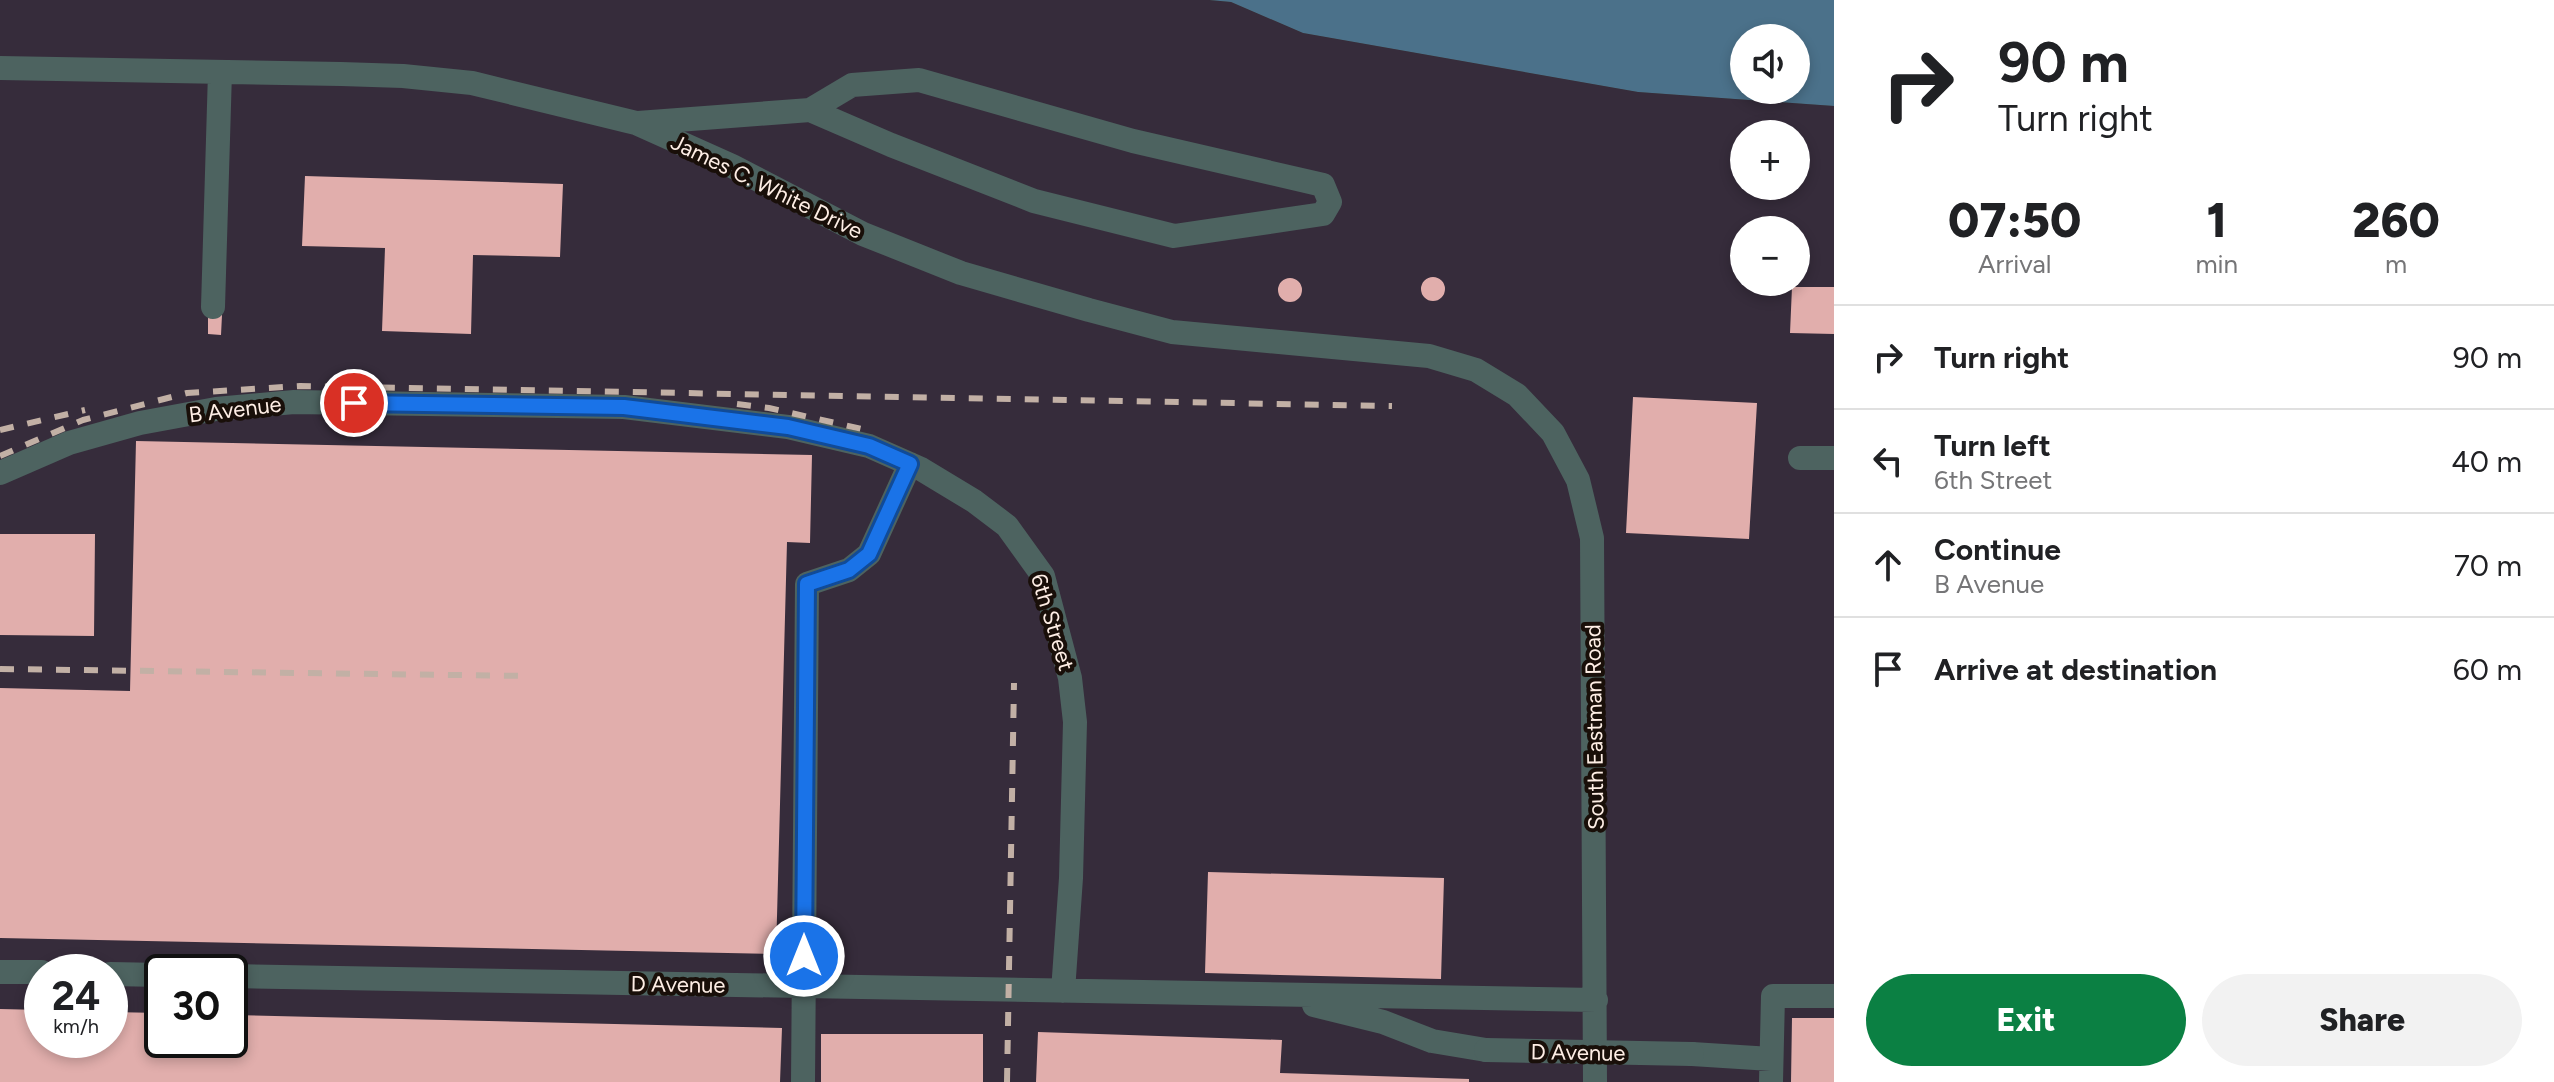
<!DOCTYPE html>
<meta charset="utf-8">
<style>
:root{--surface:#fff;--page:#f2f2f2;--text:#202124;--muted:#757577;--line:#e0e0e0;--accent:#0b8043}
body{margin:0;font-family:Figtree,sans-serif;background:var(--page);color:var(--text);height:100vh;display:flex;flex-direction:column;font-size:30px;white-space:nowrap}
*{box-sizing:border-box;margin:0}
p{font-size:26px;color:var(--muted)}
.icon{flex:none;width:44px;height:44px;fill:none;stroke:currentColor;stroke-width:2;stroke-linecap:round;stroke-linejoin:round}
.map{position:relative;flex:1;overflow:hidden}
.details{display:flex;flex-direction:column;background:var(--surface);width:720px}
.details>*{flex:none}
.top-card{background:#fff;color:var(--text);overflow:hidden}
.buttons{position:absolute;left:1730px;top:24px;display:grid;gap:16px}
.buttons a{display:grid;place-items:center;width:80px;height:80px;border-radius:50%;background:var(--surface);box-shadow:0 4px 12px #0003;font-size:40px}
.speed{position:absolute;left:24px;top:954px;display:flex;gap:16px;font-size:40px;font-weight:700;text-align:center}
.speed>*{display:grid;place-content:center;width:104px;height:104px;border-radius:50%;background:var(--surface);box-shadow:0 4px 12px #0003;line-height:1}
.speed small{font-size:20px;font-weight:400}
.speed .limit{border:4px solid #111;border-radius:12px;background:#fff;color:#111}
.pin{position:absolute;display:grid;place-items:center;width:68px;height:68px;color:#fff;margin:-34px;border:4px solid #fff;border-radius:50%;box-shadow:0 2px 8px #0007}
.me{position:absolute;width:88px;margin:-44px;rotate:0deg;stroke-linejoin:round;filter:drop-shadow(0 0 6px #0008)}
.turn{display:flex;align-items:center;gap:28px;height:168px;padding:0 32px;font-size:36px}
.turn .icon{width:104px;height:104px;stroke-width:2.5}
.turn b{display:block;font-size:56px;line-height:68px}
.eta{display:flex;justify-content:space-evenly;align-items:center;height:136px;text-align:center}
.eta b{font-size:48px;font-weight:800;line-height:56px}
.action{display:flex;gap:16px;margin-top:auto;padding:16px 32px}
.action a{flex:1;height:92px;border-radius:48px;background:var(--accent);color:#fff;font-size:32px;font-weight:800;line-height:92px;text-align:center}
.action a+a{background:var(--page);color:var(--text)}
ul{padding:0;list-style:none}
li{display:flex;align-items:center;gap:24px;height:104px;padding:0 32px;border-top:2px solid var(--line)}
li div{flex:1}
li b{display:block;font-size:30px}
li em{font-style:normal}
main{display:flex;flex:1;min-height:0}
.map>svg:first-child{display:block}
.commercial{fill:#362c3b;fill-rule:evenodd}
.water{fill:#4b718a;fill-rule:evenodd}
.building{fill:#e1aeac}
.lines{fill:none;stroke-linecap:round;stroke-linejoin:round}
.minor{stroke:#4d6360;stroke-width:24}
.rail{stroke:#c2b0a5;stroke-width:6;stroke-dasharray:14 14;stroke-linecap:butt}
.minor-bridge{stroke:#4d6360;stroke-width:24}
.route-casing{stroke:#114b97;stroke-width:20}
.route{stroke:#1a73e8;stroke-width:14}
.labels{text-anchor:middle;stroke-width:8;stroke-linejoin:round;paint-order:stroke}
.street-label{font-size:22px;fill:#feeee5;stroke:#190f09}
</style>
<main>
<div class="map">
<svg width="1834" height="1082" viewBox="0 0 1834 1082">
<rect width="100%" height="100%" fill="#392315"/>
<path class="commercial" d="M0,0H1209L1231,2L1303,33L1638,92L1834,106V1082H0ZM1744,134H1796V186H1744ZM1744,230H1796V282H1744ZM42,972H110V1040H42ZM162,972H230V1040H162Z"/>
<path class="water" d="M1209,0H1834V106L1638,92L1303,33L1231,2ZM1744,38H1796V90H1744Z"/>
<path class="building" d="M305,176L563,184L560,257L473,255L471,334L382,331L385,248L302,246Z
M1421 289a12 12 0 1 1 24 0a12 12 0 1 1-24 0Z
M1278 290a12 12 0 1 1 24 0a12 12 0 1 1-24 0Z
M1792,287H1834V334L1790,333Z
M208,315H222L221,335L208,334Z
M1633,397L1757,403L1749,539L1626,533Z
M136,441L812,455L810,543L787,542L776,954L0,938V688L130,691Z
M0,534H95L94,636L0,635Z
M1208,872L1444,878L1441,979L1205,973Z
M0,1009L42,1010V1040H110V1012L162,1013V1040H230V1015L782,1028L780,1082H0Z
M1792,1018H1834V1082H1791Z
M1038,1032L1282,1040L1280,1073L1469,1079V1082H1036Z
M821,1034H983V1082H821Z"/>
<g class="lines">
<path class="minor" d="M0,68L341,74L403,76L472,83L636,123L732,166L863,234L961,273L1089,310L1172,332L1429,356L1476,370L1517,395L1553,433L1578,480L1592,538L1595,1082
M638,123L810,110L891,145L1034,201L1174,236L1323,214L1330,202L1323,185L1133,141L919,80L852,85L810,110
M213,307L220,72
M1800,458H1834
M0,473L69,443L140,423L216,409L294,402L624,407L788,427L869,446L921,469L974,501L1007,526L1043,576L1070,678L1075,722L1071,878L1063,991
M0,972H42
M110,974L162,975
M230,976L1596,1000
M1314,1005L1383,1022L1432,1041L1486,1050
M1692,1054L1771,1059
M803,1082L807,584L849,570L869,554L910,464
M1771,1082L1773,996H1834"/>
<path class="rail" d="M737,404L769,408L862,429
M0,430L85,410
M0,456L83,420L187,393L300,386L1392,406
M0,669L528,676
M1007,1082L1014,683"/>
<path class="minor-bridge" d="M1486,1050L1692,1054"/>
</g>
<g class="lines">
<defs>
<path id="route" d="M354,403L624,407L788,427L869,446L910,464L869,554L849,570L807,584L804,956"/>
</defs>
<use href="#route" class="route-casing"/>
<use href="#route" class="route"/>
</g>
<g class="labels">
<g class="street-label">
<text transform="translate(767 186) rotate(26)" y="8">James C. White Drive</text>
<text transform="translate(235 409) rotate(-7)" y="8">B Avenue</text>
<text transform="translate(1053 622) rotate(73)" y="8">6th Street</text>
<text transform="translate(1594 727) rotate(-91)" y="8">South Eastman Road</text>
<text transform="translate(678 984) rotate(1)" y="8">D Avenue</text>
<text transform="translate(1578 1052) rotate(1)" y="8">D Avenue</text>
</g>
</g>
</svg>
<div class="buttons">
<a><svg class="icon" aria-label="sound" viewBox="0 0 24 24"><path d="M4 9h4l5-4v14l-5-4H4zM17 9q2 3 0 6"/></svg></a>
<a>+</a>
<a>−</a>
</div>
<div class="speed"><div>24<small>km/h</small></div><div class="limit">30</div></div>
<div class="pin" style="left:354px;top:403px;background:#d93025"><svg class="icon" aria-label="arrive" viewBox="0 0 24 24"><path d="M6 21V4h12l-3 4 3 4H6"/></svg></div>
<svg class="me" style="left:804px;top:956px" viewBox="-20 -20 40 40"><circle r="17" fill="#1a73e8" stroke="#fff" stroke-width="3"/><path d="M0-11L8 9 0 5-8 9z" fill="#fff"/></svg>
</div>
<section class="details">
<div class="top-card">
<div class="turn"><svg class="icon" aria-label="right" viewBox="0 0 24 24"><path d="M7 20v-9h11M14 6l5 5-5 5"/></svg><div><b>90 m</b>Turn right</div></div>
</div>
<div class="eta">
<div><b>07:50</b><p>Arrival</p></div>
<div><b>1</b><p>min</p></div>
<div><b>260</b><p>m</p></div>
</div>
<ul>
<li><svg class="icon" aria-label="right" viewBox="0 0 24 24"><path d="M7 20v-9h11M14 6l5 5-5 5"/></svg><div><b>Turn right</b></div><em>90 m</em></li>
<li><svg class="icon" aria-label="left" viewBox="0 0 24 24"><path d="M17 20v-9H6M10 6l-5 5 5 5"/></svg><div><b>Turn left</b><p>6th Street</p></div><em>40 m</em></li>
<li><svg class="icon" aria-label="ahead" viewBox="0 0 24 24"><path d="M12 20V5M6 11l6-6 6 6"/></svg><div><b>Continue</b><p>B Avenue</p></div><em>70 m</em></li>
<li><svg class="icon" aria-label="arrive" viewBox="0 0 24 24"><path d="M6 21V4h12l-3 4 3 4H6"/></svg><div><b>Arrive at destination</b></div><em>60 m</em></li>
</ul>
<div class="action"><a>Exit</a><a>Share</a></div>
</section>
</main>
